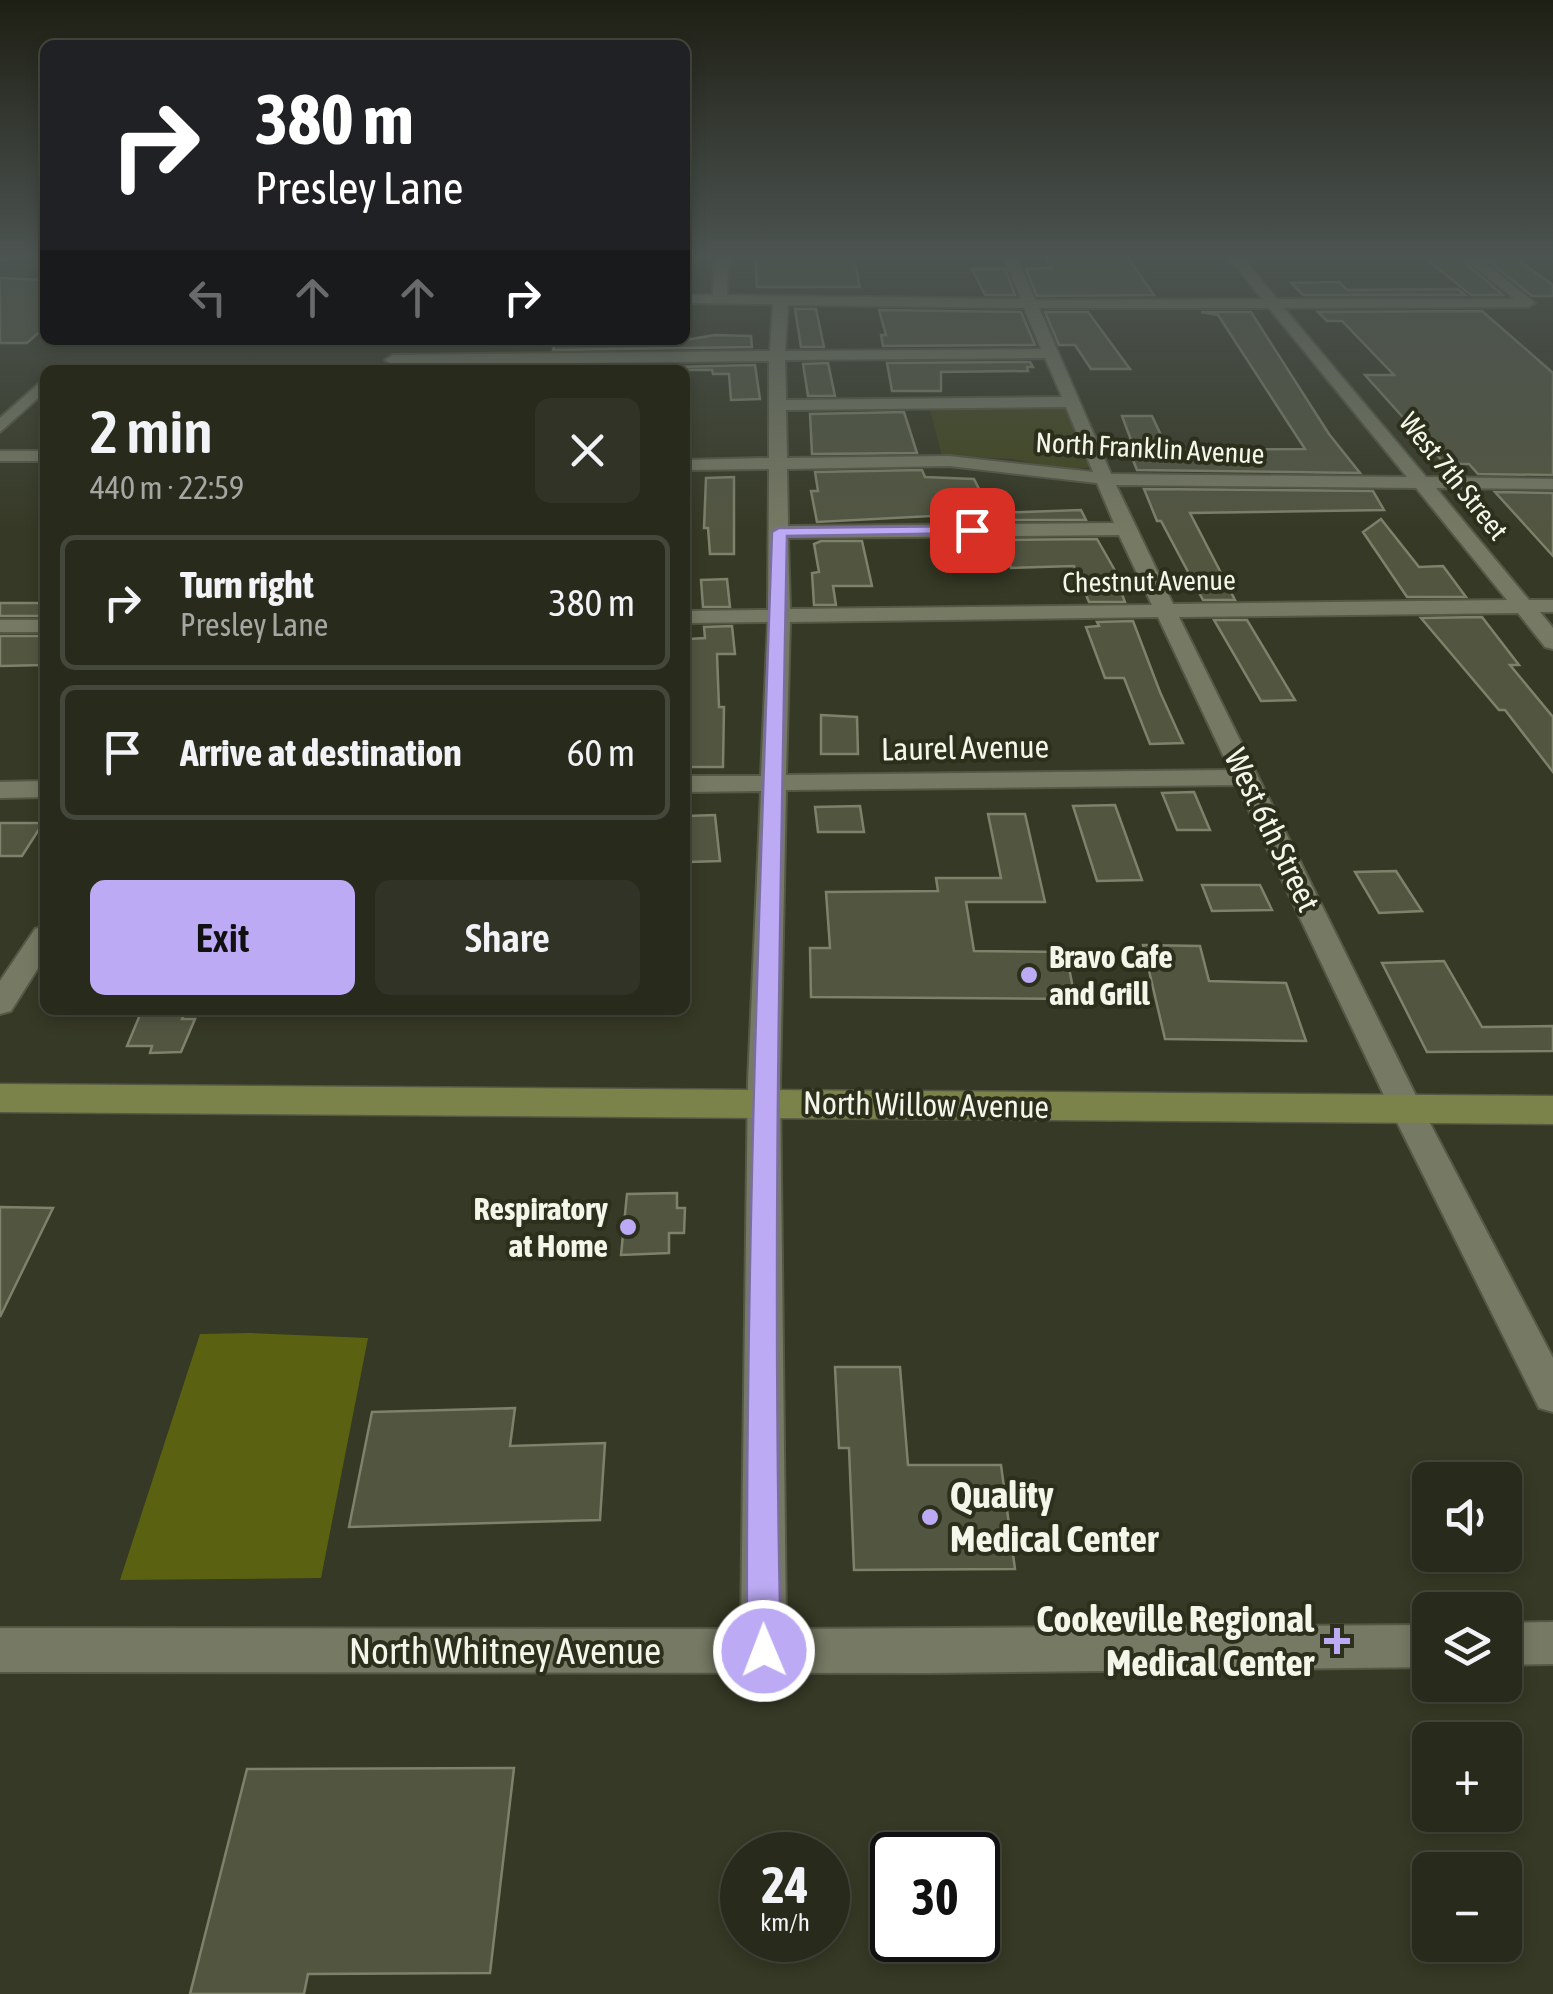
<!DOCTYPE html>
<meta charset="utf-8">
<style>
:root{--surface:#282b1c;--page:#303325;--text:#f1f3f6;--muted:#a5a7a3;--line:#44473b;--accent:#bcaaf5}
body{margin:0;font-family:"Asap Condensed",sans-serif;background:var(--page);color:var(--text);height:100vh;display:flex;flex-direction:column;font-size:38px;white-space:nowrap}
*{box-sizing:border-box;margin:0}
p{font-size:32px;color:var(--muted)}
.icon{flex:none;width:55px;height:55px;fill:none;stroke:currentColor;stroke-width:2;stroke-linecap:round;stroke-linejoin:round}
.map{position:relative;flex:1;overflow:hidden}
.sheet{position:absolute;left:40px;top:365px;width:650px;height:650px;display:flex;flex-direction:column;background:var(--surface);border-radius:15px;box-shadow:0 5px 15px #0003,0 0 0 2px var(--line)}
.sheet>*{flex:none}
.hud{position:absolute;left:40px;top:40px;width:650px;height:305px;border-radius:15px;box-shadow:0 5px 15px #0003,0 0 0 2px var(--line);background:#202124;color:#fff;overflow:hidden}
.buttons{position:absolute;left:1412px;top:1462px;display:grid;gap:20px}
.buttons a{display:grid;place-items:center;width:110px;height:110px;border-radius:15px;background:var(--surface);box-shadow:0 5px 15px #0003,0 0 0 2px var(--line);font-size:50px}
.speed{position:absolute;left:720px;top:1832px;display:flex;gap:20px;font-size:50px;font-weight:700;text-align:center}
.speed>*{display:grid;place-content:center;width:130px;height:130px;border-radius:50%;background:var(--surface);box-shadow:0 5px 15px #0003,0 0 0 2px var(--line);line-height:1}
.speed small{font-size:25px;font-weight:400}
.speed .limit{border:5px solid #111;border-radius:15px;background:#fff;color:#111}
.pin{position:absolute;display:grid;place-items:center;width:85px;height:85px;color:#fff;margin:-42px;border-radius:20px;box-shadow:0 5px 15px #0006}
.me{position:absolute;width:110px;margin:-55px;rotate:359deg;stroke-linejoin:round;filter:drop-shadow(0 0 8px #0008)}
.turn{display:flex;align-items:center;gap:35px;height:210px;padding:0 50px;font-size:45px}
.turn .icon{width:130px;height:130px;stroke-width:2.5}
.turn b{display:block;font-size:70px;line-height:85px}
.lanes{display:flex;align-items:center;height:95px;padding:0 50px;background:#0003;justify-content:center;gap:50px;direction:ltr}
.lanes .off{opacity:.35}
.round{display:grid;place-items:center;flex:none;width:105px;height:105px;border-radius:15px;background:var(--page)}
.headline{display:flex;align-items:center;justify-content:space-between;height:170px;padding:0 50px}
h1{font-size:60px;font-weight:600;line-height:75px}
.button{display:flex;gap:20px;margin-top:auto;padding:20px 50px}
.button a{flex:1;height:115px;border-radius:15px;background:var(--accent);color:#111;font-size:40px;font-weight:600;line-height:115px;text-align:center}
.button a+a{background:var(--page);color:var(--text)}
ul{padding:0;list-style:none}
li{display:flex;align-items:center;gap:30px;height:135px;margin:0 20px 15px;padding:0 30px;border:5px solid var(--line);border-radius:15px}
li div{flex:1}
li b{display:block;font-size:38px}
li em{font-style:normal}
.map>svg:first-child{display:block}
.green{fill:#42471f}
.water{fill:#5a6211}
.building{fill:#525641;stroke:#7e826b;stroke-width:2.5}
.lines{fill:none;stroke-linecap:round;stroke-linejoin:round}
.minor-casing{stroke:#565846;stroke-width:4}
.major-casing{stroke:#565846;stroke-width:3}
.minor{fill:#767a64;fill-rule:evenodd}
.major{fill:#7c834a;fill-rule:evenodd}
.route{fill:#bcaaf5;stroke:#7a6e9f;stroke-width:2.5}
.poi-dot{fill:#bcaaf5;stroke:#2c2f1b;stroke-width:4}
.labels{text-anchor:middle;stroke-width:8;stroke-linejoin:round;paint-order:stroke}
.far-street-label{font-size:28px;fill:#f4f6ea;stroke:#2c2f1b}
.street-label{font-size:32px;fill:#f4f6ea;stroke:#2c2f1b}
.poi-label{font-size:32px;font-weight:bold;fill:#f4f6ea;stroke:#2c2f1b;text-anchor:start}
.near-poi-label{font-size:38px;font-weight:bold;fill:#f4f6ea;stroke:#2c2f1b;text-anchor:start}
.near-street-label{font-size:38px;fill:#f4f6ea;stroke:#2c2f1b}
</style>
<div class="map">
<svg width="1553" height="1994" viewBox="0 0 1553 1994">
<rect width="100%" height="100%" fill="#363925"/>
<path class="green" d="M929,406H1065L1092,463L1087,468L1060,469L1013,459L942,456Z"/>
<path class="water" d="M251,1333L368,1338L321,1578L120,1580L200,1334Z"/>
<path class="building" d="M755,255H853L860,287H757Z
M1044,255H1126L1154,295L1037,296L1026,269L1052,268Z
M1421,255H1456L1503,295H1471Z
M1481,255H1511L1553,285V296H1532Z
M972,269H1005L1015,295H985Z
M0,278L45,280V327L27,343H0Z
M1339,282L1347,290L1458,289L1465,295H1303L1291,283Z
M795,309H816L824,347H801Z
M879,310L1021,312L1035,345L883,346L881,335H886Z
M1482,311L1553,373V475L1478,474L1469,464H1445L1365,375H1394L1342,321H1327L1318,312Z
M1045,312H1088L1130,369H1091L1075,345H1059Z
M1201,312H1251L1329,434L1360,473L1137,470L1128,448H1134L1122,416H1152L1168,450L1305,449L1218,315Z
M715,335L751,336L752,347L553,350L556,340H685Z
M1030,362L1033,367H1027L1028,371L941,372V391H892L887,363Z
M828,363L835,396H808L803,364Z
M755,365L760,399L731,400L729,374H713L712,370H548Z
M904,412L917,453L812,454L810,414Z
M922,470L925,477L974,479L991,513L1081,510L1086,520H953L951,515L817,522L811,491H818L815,472Z
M734,477V554H710L708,528H704L706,478Z
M1144,489L1373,491L1384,510L1190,513L1235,600H1203L1161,521H1157Z
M1495,492L1553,493V556Z
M1381,519L1419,567L1443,566L1466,597H1407L1363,532Z
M1097,539L1125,588L1120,589L1125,602H1089L1074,566L1011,568L1001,540Z
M821,541H862L872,586H833L836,605H814L812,573L819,572L814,544Z
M727,579L730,607H703L701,580Z
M0,603H45V616H0Z
M1482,617L1519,665H1510L1553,717V772L1505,710H1499L1421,618Z
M1214,620H1247L1295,700L1261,701Z
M1133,621L1160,692L1183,743L1150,744L1124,678H1105L1086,627L1099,626L1097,622Z
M732,626L735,654H717L719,707H724L723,767H685V708H690L689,639L705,638L704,627Z
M0,636H45V665L0,666Z
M821,715L857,717L858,754H821Z
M1194,792L1210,830H1177L1162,793Z
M1115,805L1142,880L1097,881L1073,806Z
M860,806L864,832H818L815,807Z
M988,814H1025L1045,902H966L974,951L1066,952L1075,999L811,997L810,948H830L826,892L938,891L936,878H1001Z
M715,815L720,861L689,862L687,816Z
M0,823H43L22,856H0Z
M1396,871L1422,911L1379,913L1355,872Z
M1202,885H1260L1272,910L1212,911Z
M1143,945L1200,946L1209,981L1286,983L1306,1041L1165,1039Z
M1444,961L1482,1027L1553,1026V1051L1427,1052L1382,963Z
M142,1010H186L182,1019H195L181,1052L150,1053L152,1046H127Z
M677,1193V1208H685L684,1233H669V1253L621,1255L627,1194Z
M0,1207L53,1208L0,1317Z
M835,1367H900L908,1465H1001L1015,1569L854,1570L849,1448H839Z
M515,1408L510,1446L605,1443L600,1520L349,1527L372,1412Z
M514,1768L490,1973L308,1974L304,1994H190L247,1769Z"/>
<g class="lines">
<defs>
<path id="minor" d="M720,255H733L728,265L727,295L1021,299L1003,255H1016L1035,300L1262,299L1227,255H1240L1277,299H1514L1460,255H1475L1535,303L1528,307L1284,308L1426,477L1553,479V489L1436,488L1529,600H1553V612H1540L1553,628V649L1545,647L1518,613L1179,617L1423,1110L1553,1358V1412L1539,1408L1391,1110L1237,785L786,790L780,1081L786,1629L1430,1625V1667L929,1673L0,1672V1628L741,1629L748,1081L761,791L685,792V776H761L768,622L685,623V611L768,610L769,469L685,470V460L769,458V361L393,365L385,360L393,355L770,351L773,304L685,303V295H713L714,265ZM788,305L1024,308L1041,349L785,351ZM1039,308H1269L1407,477L1111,474ZM1045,358L1062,397L786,400L785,360ZM1066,407L1093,472L949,456L787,458L786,410ZM949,466L1097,483L1114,523L788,526L787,469ZM1116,485L1416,488L1507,600L1173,604ZM1119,535L1152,605L790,609L788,538ZM1158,617L1230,770L786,775L790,622Z
M45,378V392L0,432V418Z
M0,451H45V461H0Z
M0,620H45V632H0Z
M45,781V797L0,798V782Z
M45,926V957L11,1011L0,1014V981L35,929Z
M1553,1622V1664L1505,1665V1623Z"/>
<path id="major" d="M0,255H13L0,261Z
M0,1084L1553,1096V1124L0,1112Z"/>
</defs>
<use href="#minor" class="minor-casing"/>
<use href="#major" class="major-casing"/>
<use href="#minor" class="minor"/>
<use href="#major" class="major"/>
</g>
<linearGradient id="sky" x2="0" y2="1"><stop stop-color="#1e1f14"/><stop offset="0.48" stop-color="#4c5451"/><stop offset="1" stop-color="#4c5451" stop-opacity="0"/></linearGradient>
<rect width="1553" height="534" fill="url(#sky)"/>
<path class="route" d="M972,526L979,530L977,533L787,536C780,908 772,1279 781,1651L776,1663L764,1667L752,1663L747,1651C745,1278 759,905 772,532L779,528Z"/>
<g class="poi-dot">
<circle cx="1029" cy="975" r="10"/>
<circle cx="628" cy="1227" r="10"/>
<circle cx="930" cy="1517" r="10"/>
<path d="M1332 1626h10v10h10v10h-10v10h-10v-10h-10v-10h10z"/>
</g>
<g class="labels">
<g class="far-street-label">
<text transform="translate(1150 448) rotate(3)" y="10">North Franklin Avenue</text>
<text transform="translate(1454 476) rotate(51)" y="10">West 7th Street</text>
<text transform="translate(1149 581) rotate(-1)" y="10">Chestnut Avenue</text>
</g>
<g class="street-label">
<text transform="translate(965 748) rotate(-1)" y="11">Laurel Avenue</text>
<text transform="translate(1272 830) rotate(64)" y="11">West 6th Street</text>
<text transform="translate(926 1105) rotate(1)" y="11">North Willow Avenue</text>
</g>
<g class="poi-label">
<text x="1049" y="968">Bravo Cafe<tspan x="1049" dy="37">and Grill</tspan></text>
<text x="608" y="1220" text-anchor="end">Respiratory<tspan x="608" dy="37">at Home</tspan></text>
</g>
<g class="near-poi-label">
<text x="950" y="1508">Quality<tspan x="950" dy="44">Medical Center</tspan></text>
<text x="1314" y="1632" text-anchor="end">Cookeville Regional<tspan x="1314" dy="44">Medical Center</tspan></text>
</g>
<g class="near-street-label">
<text x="505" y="1664">North Whitney Avenue</text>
</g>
</g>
</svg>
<div class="buttons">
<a><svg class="icon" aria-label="sound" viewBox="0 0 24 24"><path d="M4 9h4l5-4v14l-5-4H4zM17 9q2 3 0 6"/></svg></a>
<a><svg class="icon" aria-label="layers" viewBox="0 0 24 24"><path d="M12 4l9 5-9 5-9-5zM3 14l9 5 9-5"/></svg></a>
<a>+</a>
<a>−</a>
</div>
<div class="speed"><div>24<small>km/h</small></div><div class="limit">30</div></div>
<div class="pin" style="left:972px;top:530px;background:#d93025"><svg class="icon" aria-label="arrive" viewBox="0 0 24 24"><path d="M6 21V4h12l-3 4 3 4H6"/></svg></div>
<svg class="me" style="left:764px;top:1651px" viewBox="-20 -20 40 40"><circle r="17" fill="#bcaaf5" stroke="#fff" stroke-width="3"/><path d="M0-11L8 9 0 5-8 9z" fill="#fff"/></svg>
<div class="hud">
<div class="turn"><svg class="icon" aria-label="right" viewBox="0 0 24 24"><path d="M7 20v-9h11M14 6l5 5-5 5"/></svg><div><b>380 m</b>Presley Lane</div></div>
<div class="lanes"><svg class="icon off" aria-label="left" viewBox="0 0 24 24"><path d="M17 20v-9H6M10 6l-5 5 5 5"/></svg><svg class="icon off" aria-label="ahead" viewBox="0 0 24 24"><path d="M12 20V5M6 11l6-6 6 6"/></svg><svg class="icon off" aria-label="ahead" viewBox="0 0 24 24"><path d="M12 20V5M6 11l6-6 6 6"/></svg><svg class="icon" aria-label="right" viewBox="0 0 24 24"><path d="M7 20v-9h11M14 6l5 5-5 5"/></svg></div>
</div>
<section class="sheet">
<div class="headline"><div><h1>2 min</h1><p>440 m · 22:59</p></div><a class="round"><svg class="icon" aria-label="close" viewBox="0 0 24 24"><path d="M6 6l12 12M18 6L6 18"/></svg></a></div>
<ul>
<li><svg class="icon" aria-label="right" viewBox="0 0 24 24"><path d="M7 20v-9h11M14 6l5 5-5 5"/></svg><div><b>Turn right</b><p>Presley Lane</p></div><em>380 m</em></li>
<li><svg class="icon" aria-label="arrive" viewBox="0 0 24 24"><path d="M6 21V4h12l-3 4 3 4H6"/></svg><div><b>Arrive at destination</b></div><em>60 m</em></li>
</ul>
<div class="button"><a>Exit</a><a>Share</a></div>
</section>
</div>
